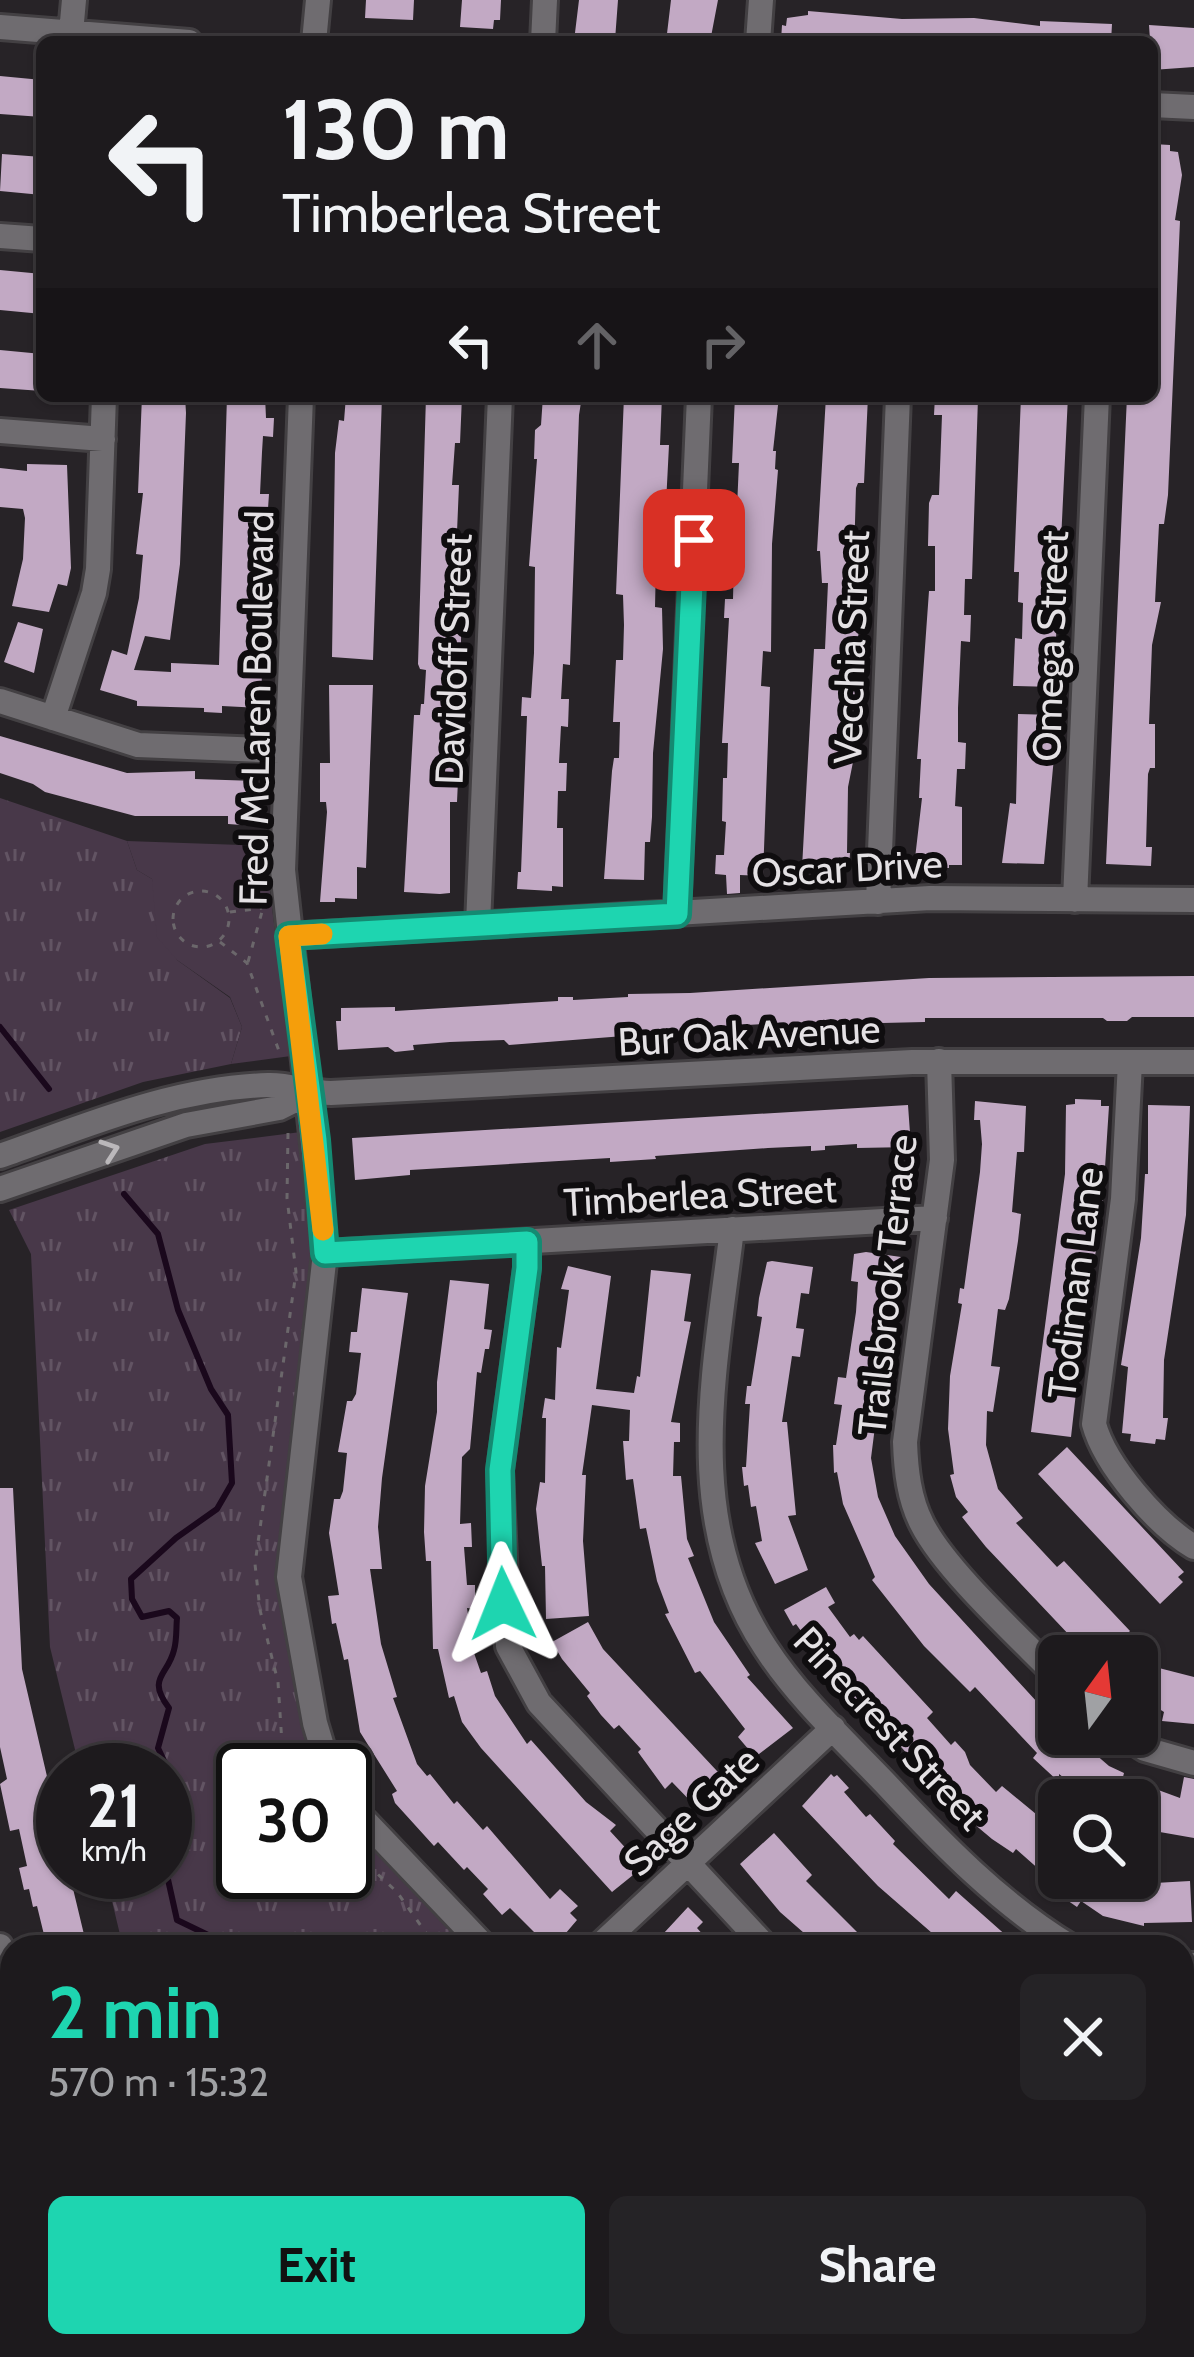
<!DOCTYPE html>
<meta charset="utf-8">
<style>
:root{--surface:#1d1a1d;--page:#252326;--text:#f1f3f6;--muted:#a0a1a4;--line:#3b383b;--accent:#1ed5b0}
body{margin:0;font-family:Cabin,sans-serif;background:var(--page);color:var(--text);height:100vh;display:flex;flex-direction:column;font-size:45px;white-space:nowrap}
*{box-sizing:border-box;margin:0}
p{font-size:39px;color:var(--muted)}
.icon{flex:none;width:66px;height:66px;fill:none;stroke:currentColor;stroke-width:2;stroke-linecap:round;stroke-linejoin:round}
.map{position:relative;flex:1;overflow:hidden}
.side{position:absolute;left:0px;top:1935px;width:1194px;height:423px;display:flex;flex-direction:column;background:var(--surface);border-radius:36px 36px 0 0;box-shadow:0 3px 9px #0004,0 0 0 3px var(--line)}
.side>*{flex:none}
.banner{position:absolute;left:36px;top:36px;width:1122px;height:366px;border-radius:18px;box-shadow:0 3px 9px #0004,0 0 0 3px var(--line);background:#1d1a1d;color:var(--text);overflow:hidden}
.needle{width:78px;rotate:15deg}
.fabs{position:absolute;left:1038px;top:1635px;display:grid;gap:24px}
.fabs a{display:grid;place-items:center;width:120px;height:120px;border-radius:18px;background:var(--surface);box-shadow:0 3px 9px #0004,0 0 0 3px var(--line);font-size:60px}
.speed{position:absolute;left:36px;top:1743px;display:flex;gap:24px;font-size:60px;font-weight:700;text-align:center}
.speed>*{display:grid;place-content:center;width:156px;height:156px;border-radius:50%;background:var(--surface);box-shadow:0 3px 9px #0004,0 0 0 3px var(--line);line-height:1}
.speed small{font-size:30px;font-weight:400}
.speed .limit{border:6px solid #111;border-radius:18px;background:#fff;color:#111}
.pin{position:absolute;display:grid;place-items:center;width:102px;height:102px;color:#fff;margin:-51px;border-radius:24px;box-shadow:0 6px 18px #0006}
.me{position:absolute;width:132px;margin:-66px;rotate:358deg;stroke-linejoin:round;filter:drop-shadow(0 0 9px #0008)}
.turn{display:flex;align-items:center;gap:42px;height:252px;padding:0 48px;font-size:54px}
.turn .icon{width:156px;height:156px;stroke-width:2.5}
.turn b{display:block;font-size:84px;line-height:102px}
.lanes{display:flex;align-items:center;height:114px;padding:0 48px;background:#0003;justify-content:center;gap:60px;direction:ltr}
.lanes .off{opacity:.35}
.round{display:grid;place-items:center;flex:none;width:126px;height:126px;border-radius:18px;background:var(--page)}
.overview{display:flex;align-items:center;justify-content:space-between;height:204px;padding:0 48px}
h1{font-size:72px;font-weight:800;line-height:90px;color:var(--accent)}
.cta{display:flex;gap:24px;margin-top:auto;padding:24px 48px}
.cta a{flex:1;height:138px;border-radius:18px;background:var(--accent);color:#111;font-size:48px;font-weight:800;line-height:138px;text-align:center}
.cta a+a{background:var(--page);color:var(--text)}
.map>svg:first-child{display:block}
.grass{fill:url(#grass-tufts)}
.park{fill:#483849}
.lines{fill:none;stroke-linecap:round;stroke-linejoin:round}
.stream{stroke:#1a081c;stroke-width:6}
.building{fill:#c2a9c4}
.minor-casing{stroke:#434043;stroke-width:30}
.path{stroke:#6b676b;stroke-width:3;stroke-dasharray:6 9;stroke-linecap:butt}
.minor{stroke:#6f6c70;stroke-width:24}
.oneway{stroke:#bbb8bb}
.route-casing{stroke:#148a72;stroke-width:30}
.route{stroke:#1ed5b0;stroke-width:21}
.slow{stroke:#f59e0b;stroke-width:21}
.labels{text-anchor:middle;stroke-width:12;stroke-linejoin:round;paint-order:stroke}
.street-label{font-size:39px;fill:#e4e1e4;stroke:#0f0d0f}
</style>
<div class="map">
<svg width="1194" height="2357" viewBox="0 0 1194 2357">
<defs>
<pattern id="grass-tufts" width="24" height="20" patternUnits="userSpaceOnUse" patternTransform="scale(3)"><rect width="24" height="20" fill="#483849"/><path d="M3 7l-1-3M5 7V3M7 7l1-3M15 17l-1-3M17 17v-4M19 17l1-3" fill="none" stroke="#625463"/></pattern>
</defs>
<rect width="100%" height="100%" fill="#272327"/>
<path class="grass" d="M0,798L127,841L137,870L152,879L177,960L230,998L242,1027L231,1064L143,1082L0,1132Z
M301,1132L313,1281L277,1565L300,1709L318,1770H243V1872H345V1817L459,1937L451,1947H123L105,1872H165V1770H80L50,1647L31,1254L9,1210L205,1144Z
M195,2346H905L927,2357H520L511,2349L496,2357H201Z"/>
<path class="park" d="M127,841L271,846L270,892L291,1056L231,1064L242,1027L230,997L177,960L157,937L152,879L137,870Z
M203,2346H495L474,2357H209Z"/>
<g class="lines">
<path class="stream" d="M0,1027L49,1089
M124,1194L158,1234L178,1310L211,1389L228,1415L232,1483L217,1509L176,1538L131,1579L132,1599L142,1617L169,1611L177,1618C176,1628 177,1640 174,1650C168,1676 146,1677 169,1708L158,1748L166,1765L165,1781
M165,1850L170,1858L167,1875L177,1920L233,1947
M688,2346L710,2357"/>
</g>
<path class="building" d="M366,0H414L413,20L365,18Z
M462,0H501L500,20H494L493,29L460,27Z
M579,0H618L615,40L574,41Z
M671,0H718L710,42H666Z
M808,11L902,19L974,18L1040,26V21L1112,24L1111,42L781,41L782,25L786,26L787,18L808,15Z
M1149,25L1194,28V67L1152,70Z
M0,76L42,80V117L0,114Z
M1153,144L1170,145V151L1178,152L1182,175L1175,220L1180,221L1168,495L1164,524H1159L1155,602H1161L1152,645L1149,724H1155V768H1150L1148,774L1146,847H1152L1151,866L1106,864L1127,396H1152Z
M2,154L42,157V195L0,191Z
M0,270L42,274V314L0,310Z
M0,350L42,354V391L0,388Z
M142,396H185L186,413L180,564L170,640L145,636L134,670L171,672V663L219,665L227,396H265L266,418H274L273,437L263,436L262,452L260,494H269L263,582L258,581L255,617H260L259,632H263L261,708L222,706V713L204,712V708L137,706V701L100,690L112,650L127,655L139,598L143,555L136,554L143,493H138Z
M346,396H382L373,660L332,657L335,453L339,420L344,421Z
M426,396H462L460,443H455L452,485H459L455,579L462,580L460,701L458,719H453L452,750L453,759H459L457,802H450V893L440,894L404,892L414,715H420L421,704H424L426,670L420,669L418,664Z
M543,396H582L579,415L570,665L563,664L561,699H569L568,727L561,726L559,763H567L566,791H558L557,828H563V887L552,886V891L517,889L518,872H521L527,716H521L522,697L531,698L534,653L535,567L529,566L537,459H534L535,430L541,425Z
M624,396H662L660,445H669L663,563H656L655,607L662,608L663,649L653,753L652,817L650,842H645L644,880L604,879L612,771L614,758H619L620,722H613L616,660H623L624,625L623,595L616,594Z
M735,396H779L773,451H776L775,469L778,470L772,544L771,652L763,651L761,686L770,687L763,876L740,875V893L727,894L726,875L715,874L716,855H724L726,822L722,821L723,778H727L728,743H722L729,618H724L725,599H733L734,556H729L731,507H737L739,463H732Z
M826,396H868L864,483H858L856,488L854,557H861L856,703H852L850,737H858L848,787L847,853H850L849,869L845,871L802,868L814,649H825L828,583H822L820,551H817Z
M935,396L978,398L972,579H965L964,615H971L970,642L961,641L958,708V742L966,743L965,769H957L955,806L962,807V865H949V868L914,867L922,798H919L921,759H917L929,591H935V546H928L929,503L932,495H939L942,415H934Z
M1021,396H1068L1061,541H1054L1053,576L1054,590H1058L1054,687L1013,686L1015,638L1022,639L1023,603L1018,602L1019,572H1014Z
M27,464L67,465L71,568L67,586L58,584L49,612L12,606L23,559L25,518L23,509L0,507V468L27,471Z
M18,622L43,629L34,673L4,662Z
M329,685H373L366,868L357,867V899L335,898V902H320L327,812L326,802H320V763H330Z
M1018,714L1054,715V757L1044,864L1002,863L1010,803L1016,804Z
M0,736L127,773L195,771V779L258,781L256,826L228,824V816H135L45,792L33,784L0,773Z
M1194,976V1017H1132L1127,1021H1107L1103,1018H925V1022L796,1025L773,1030L766,1024L730,1026V1032H675L509,1045L504,1040L450,1042L413,1045L414,1050L395,1052L388,1047L338,1050L336,1021H341V1008L395,1007V1011L558,1001V997H573V1000L628,997V994L690,993L929,978Z
M1075,1099L1101,1100V1106H1109L1101,1229L1088,1286L1071,1437L1031,1432L1065,1174L1066,1105L1075,1104Z
M975,1101L1026,1106L1024,1152H1017L1012,1212L1021,1214L1018,1241L1009,1299L1005,1310L998,1309L991,1366L1000,1367L993,1412L987,1411L986,1445L998,1489L1023,1518L1016,1523L1057,1567L1064,1561L1130,1631L1120,1641L1155,1667L1194,1677V1724L1162,1721L1164,1712L1137,1695V1656H1089L986,1547L962,1517L968,1512L956,1497L950,1475L954,1474L948,1429L950,1376L962,1304L958,1303L960,1288L964,1289L980,1172L982,1144L980,1120H974Z
M908,1105L911,1147L857,1148V1144L825,1146V1150L811,1151V1146L768,1148L655,1156L656,1159L610,1162V1158L410,1170V1175L355,1180L352,1138Z
M1148,1105L1190,1106L1186,1215L1164,1360L1163,1418H1168L1165,1440L1156,1439L1155,1444L1130,1441L1131,1434L1122,1433L1128,1367L1121,1365L1141,1238L1145,1174H1148Z
M866,1252L901,1257L889,1317L871,1458L878,1497L895,1536L929,1584L1059,1726V1734H1072L1109,1766L1124,1773L1123,1777L1180,1798L1184,1777L1194,1779V1838L1137,1828V1800H1093L1059,1774V1782L1033,1758L1037,1753L975,1687L970,1692L924,1646L872,1580L875,1577L843,1504L837,1472L834,1473L833,1445H836L842,1405L834,1404L838,1377L846,1378L856,1312L858,1282L851,1281L854,1254Z
M772,1261L813,1267L809,1294L801,1293L796,1328L804,1329L800,1357L792,1356L782,1422H787L796,1515L788,1516L808,1570L775,1584L755,1543L762,1541L756,1506L751,1507L748,1485L744,1486L742,1467H746L750,1404H745L747,1386H751L762,1317L757,1316L759,1298L767,1262Z
M568,1266L611,1276L596,1389L634,1393L637,1376L640,1377L651,1270L691,1274L684,1321L691,1322L671,1422L680,1423V1442H674L673,1476H681L687,1539L694,1556L688,1558L714,1622L750,1675L747,1677L793,1728L755,1757L738,1737L745,1729L700,1671L695,1673L665,1614L669,1613L657,1581L646,1528L640,1529L633,1479L626,1480L623,1441H629L630,1410L592,1405L582,1475H586L583,1541L589,1616L546,1619L545,1566H542L536,1509L540,1482L545,1483L546,1418H542L545,1398L555,1400L557,1347L561,1348L569,1290L561,1289Z
M450,1280L489,1284L484,1329L492,1330L489,1349H485L481,1373L477,1372L470,1449L462,1457L460,1524L471,1523L472,1547H464L467,1585H475V1609L467,1608L474,1653L481,1673L487,1671L495,1696L527,1744L531,1740L586,1802L616,1825L610,1831L643,1867L612,1892L481,1748L462,1722L454,1696L449,1698L438,1649H433L431,1561H426L424,1532L425,1486L437,1412V1382Z
M362,1288L408,1293L382,1478L378,1527L382,1569H370L381,1644L397,1697L393,1698L417,1764L427,1776L430,1774L454,1804L457,1801L483,1830L487,1826L550,1899L560,1889L578,1906L570,1913L577,1920L554,1947H540L531,1938L536,1934L510,1908L502,1915L483,1894L488,1889L467,1867L464,1870L438,1842L434,1846L395,1803L392,1794L397,1791L360,1732L348,1659L344,1660L336,1623L332,1624L328,1596L339,1595L329,1533L334,1499H340L343,1491L347,1453L338,1452L347,1401H352L356,1394L361,1353L349,1352L351,1332H357Z
M1067,1447L1184,1572L1178,1577L1183,1582L1160,1604L1038,1474Z
M0,1488H13L22,1669L63,1845V1872H69L87,1947H47L37,1906L33,1907L29,1889L24,1890L19,1868L27,1866L19,1829L10,1831L0,1784L7,1779L0,1747Z
M826,1587L835,1603L828,1607L850,1637L854,1634L859,1640L863,1636L933,1712L927,1718L951,1745L955,1741L965,1752L970,1765L996,1792L1002,1786L1059,1833V1878H1112L1155,1888V1883L1190,1881L1192,1922L1144,1923V1926L1103,1916L1081,1901L1077,1907L1061,1896L1040,1875L1042,1872L1016,1849L1013,1853L992,1839L955,1808L887,1731L892,1726L869,1701L861,1708L848,1693L852,1689L818,1644L813,1648L796,1624L793,1626L784,1610Z
M588,1622L603,1649L731,1786L702,1813L672,1782L665,1789L638,1752L641,1749L619,1725L614,1729L601,1715L587,1696L590,1693L562,1659L552,1642Z
M831,1774L834,1777L837,1775L849,1788L844,1792L866,1817L870,1814L895,1841L893,1844L949,1899L956,1891L1019,1947H964L947,1932L940,1940L878,1886L802,1806Z
M774,1833L812,1875L806,1881L872,1947H820L780,1912L740,1864Z
M688,1907L703,1922L697,1928L714,1947H651Z"/>
<g class="lines">
<defs>
<path id="minor" d="M0,27L189,42
M71,33L74,0
M314,42L318,0
M543,42L545,0
M758,42L761,0
M1152,105L1194,107
M0,236L42,239
M301,396L283,870L325,1253L289,1577L315,1723L329,1770
M0,431L103,439
M0,701L138,745L286,751
M53,718L94,593L98,569L104,396
M1075,900L1097,396
M878,902L898,396
M677,914L699,396
M478,925L500,396
M289,936L930,898L1194,900
M939,1061L942,1160L905,1442C906,1470 909,1499 922,1524C945,1570 1021,1639 1059,1678
M1130,1062L1123,1199L1094,1424C1105,1465 1157,1525 1194,1547
M0,1156C88,1125 173,1088 268,1085C289,1084 310,1093 331,1093L912,1062H1194
M0,1189L186,1125L279,1108L309,1093
M732,1229C715,1370 681,1520 765,1647C798,1698 845,1741 886,1784C941,1843 1002,1906 1071,1947
M527,1242V1268L500,1470L508,1646L539,1703L766,1947
M325,1253L935,1218
M1121,1734L1145,1749L1194,1763
M345,1800L485,1947
M0,1946L12,1998
M598,1947L833,1728
M1182,1965H1194
M1182,2164L1194,2163
M0,2211L12,2208
M165,2346L170,2357
M929,2346L954,2357"/>
</defs>
<use href="#minor" class="minor-casing"/>
<path class="path" d="M173 919a28 28 0 1 1 56 0a28 28 0 1 1-56 0Z
M230,912L262,908
M220,942L247,963L279,1051
M248,962L263,908
M288,1133L287,1198L296,1272L255,1564L260,1610L278,1682L283,1759L289,1770
M345,1844L397,1892L436,1947
M882,2346L903,2357
M291,2357L303,2346"/>
<use href="#minor" class="minor"/>
</g>
<defs><path id="oneway-chevron" d="M-2-3.5L2.5 0L-2 3.5" fill="none" stroke-width="1.6" stroke-linecap="round" stroke-linejoin="round" transform="scale(3)"/></defs>
<use class="oneway" href="#oneway-chevron" transform="translate(110 1150) rotate(-19)"/>
<g class="lines">
<defs>
<path id="route" d="M503,1604L500,1470L527,1268V1242L325,1253L316,1140L289,936L677,914L694,540"/>
</defs>
<use href="#route" class="route-casing"/>
<use href="#route" class="route"/>
<path class="slow" d="M322,934L289,936L323,1230"/>
</g>
<g class="labels">
<g class="street-label">
<text transform="translate(1050 646) rotate(-88)" y="14">Omega Street</text>
<text transform="translate(851 647) rotate(-88)" y="14">Vecchia Street</text>
<text transform="translate(453 659) rotate(-88)" y="14">Davidoff Street</text>
<text transform="translate(256 708) rotate(-89)" y="14">Fred McLaren Boulevard</text>
<text transform="translate(847 868) rotate(-3)" y="14">Oscar Drive</text>
<text transform="translate(749 1035) rotate(-3)" y="14">Bur Oak Avenue</text>
<text transform="translate(700 1195) rotate(-3)" y="14">Timberlea Street</text>
<text transform="translate(1075 1283) rotate(-83)" y="14">Todiman Lane</text>
<text transform="translate(887 1285) rotate(-84)" y="14">Trailsbrook Terrace</text>
<text transform="translate(890 1728) rotate(47)" y="14">Pinecrest Street</text>
<text transform="translate(691 1811) rotate(-43)" y="14">Sage Gate</text>
</g>
</g>
</svg>
<div class="fabs">
<a><svg class="needle" viewBox="-14 -14 28 28"><path d="M0-13l5 13h-10z" fill="#e53935"/><path d="M0 13l5-13h-10z" fill="#a0a1a4"/></svg></a>
<a><svg class="icon" aria-label="search" viewBox="0 0 24 24"><circle cx="10" cy="10" r="6"/><path d="M15 15l6 6"/></svg></a>
</div>
<div class="speed"><div>21<small>km/h</small></div><div class="limit">30</div></div>
<div class="pin" style="left:694px;top:540px;background:#d93025"><svg class="icon" aria-label="arrive" viewBox="0 0 24 24"><path d="M6 21V4h12l-3 4 3 4H6"/></svg></div>
<svg class="me" style="left:503px;top:1604px" viewBox="-20 -20 40 40"><path d="M0-17L14 15 0 8-14 15z" fill="#1ed5b0" stroke="#fff" stroke-width="4"/></svg>
<div class="banner">
<div class="turn"><svg class="icon" aria-label="left" viewBox="0 0 24 24"><path d="M17 20v-9H6M10 6l-5 5 5 5"/></svg><div><b>130 m</b>Timberlea Street</div></div>
<div class="lanes"><svg class="icon" aria-label="left" viewBox="0 0 24 24"><path d="M17 20v-9H6M10 6l-5 5 5 5"/></svg><svg class="icon off" aria-label="ahead" viewBox="0 0 24 24"><path d="M12 20V5M6 11l6-6 6 6"/></svg><svg class="icon off" aria-label="right" viewBox="0 0 24 24"><path d="M7 20v-9h11M14 6l5 5-5 5"/></svg></div>
</div>
<section class="side">
<div class="overview"><div><h1>2 min</h1><p>570 m · 15:32</p></div><a class="round"><svg class="icon" aria-label="close" viewBox="0 0 24 24"><path d="M6 6l12 12M18 6L6 18"/></svg></a></div>
<div class="cta"><a>Exit</a><a>Share</a></div>
</section>
</div>
